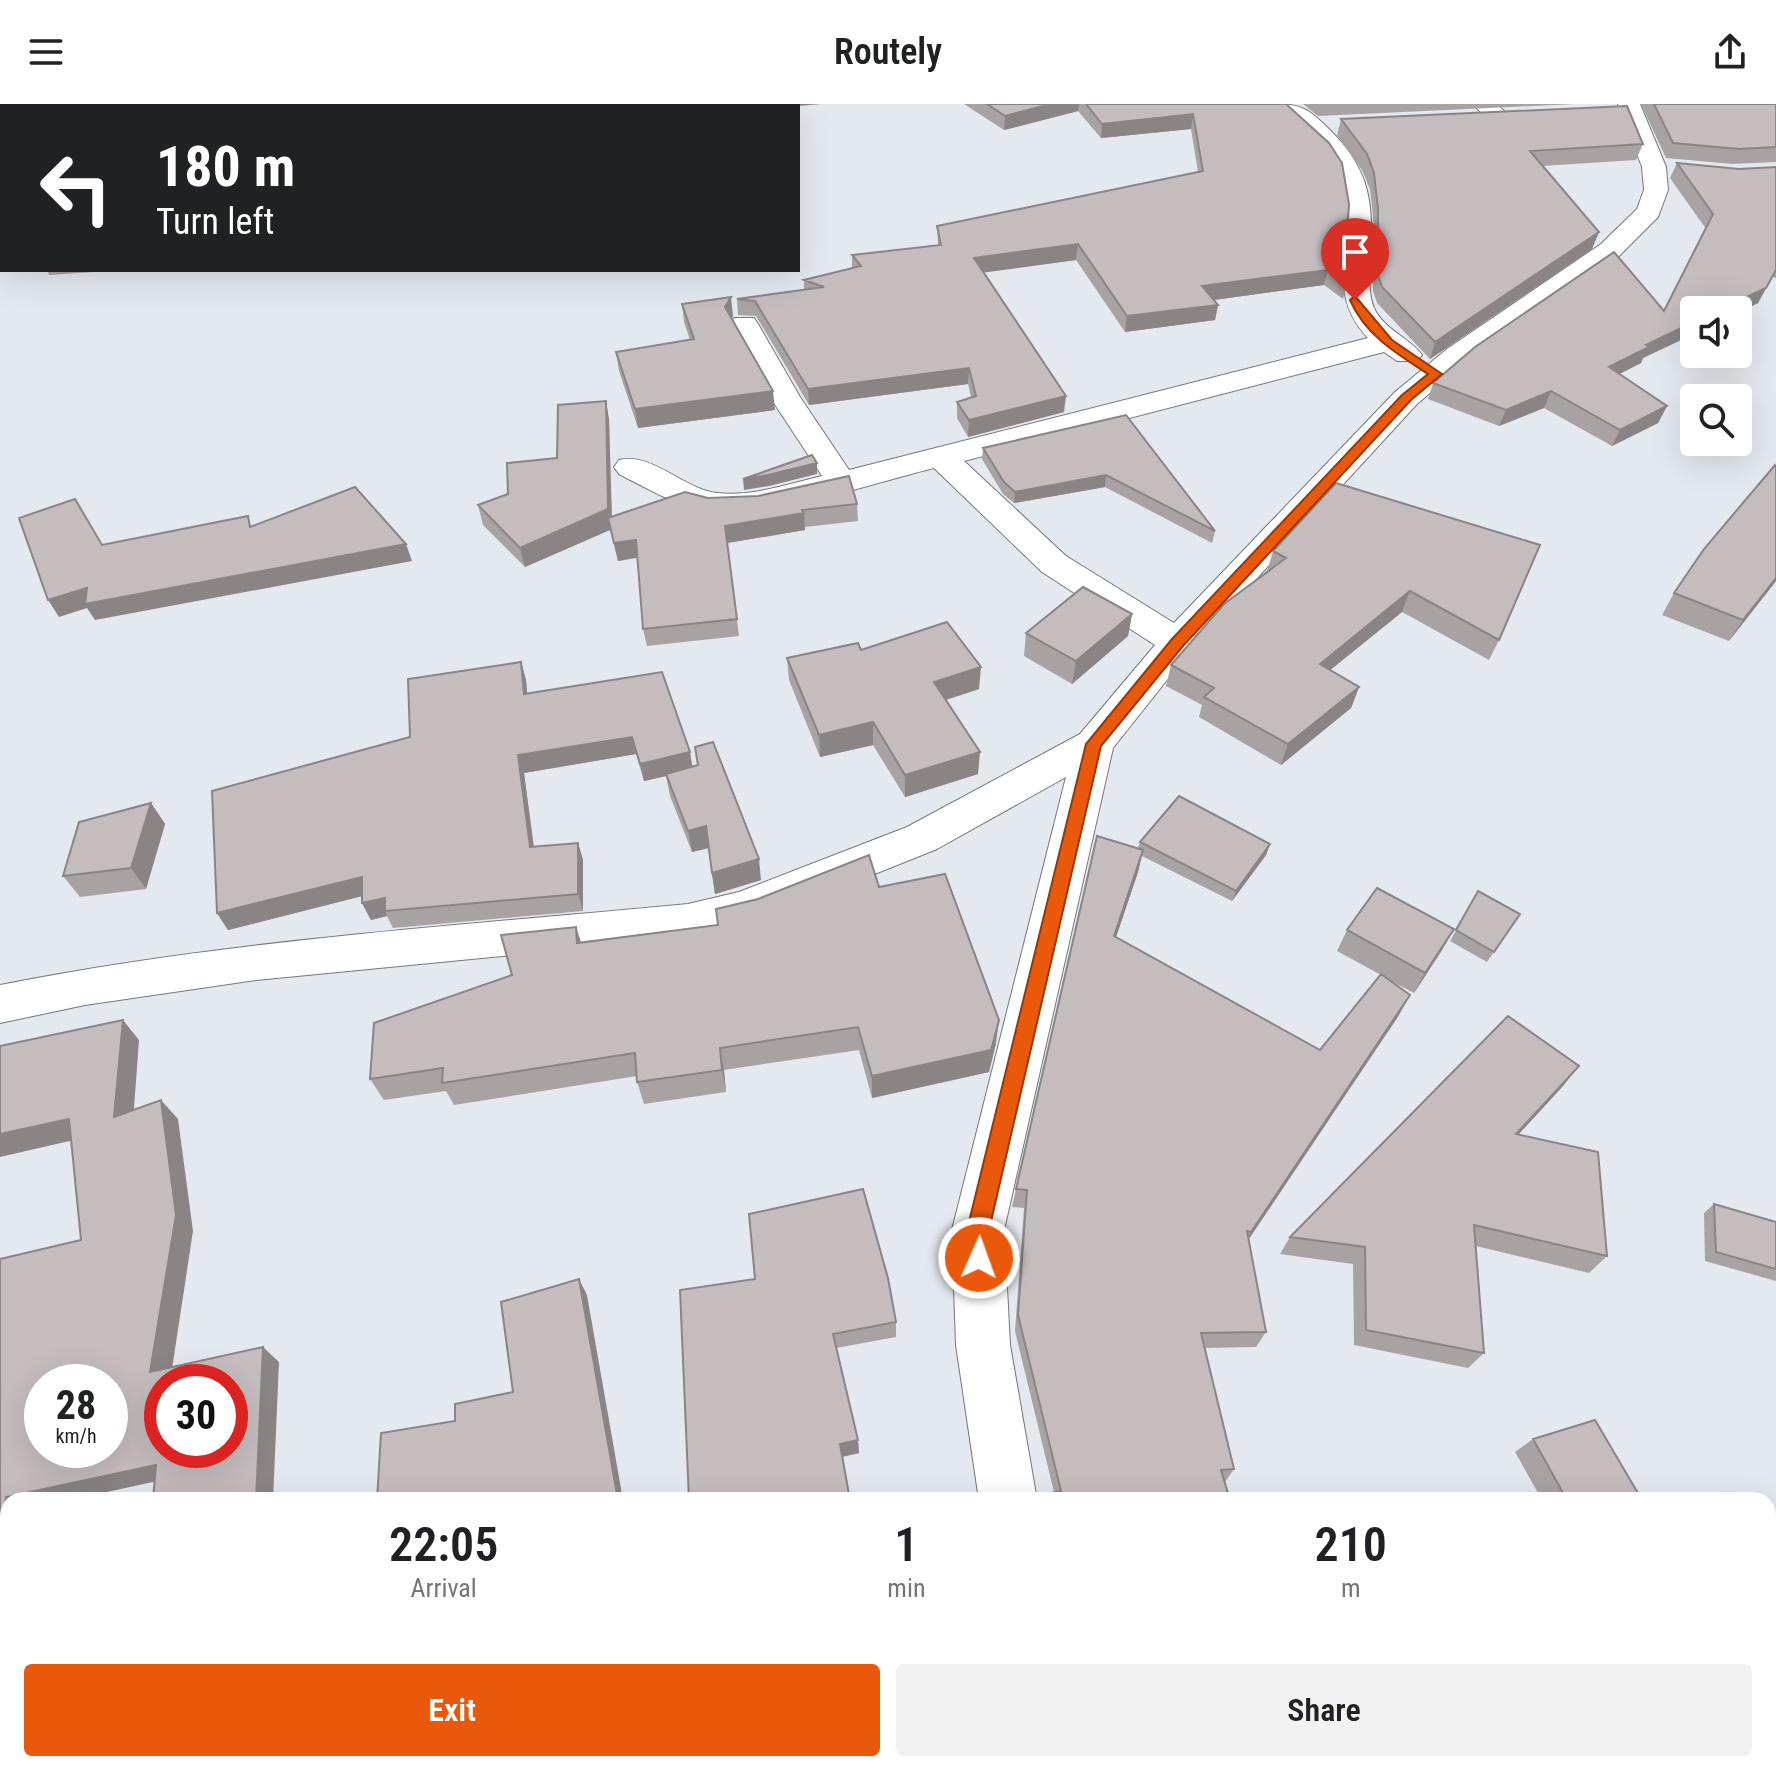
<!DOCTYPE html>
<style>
:root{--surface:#fff;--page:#f2f2f2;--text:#202124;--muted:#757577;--accent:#ea580c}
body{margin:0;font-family:"Roboto Condensed",sans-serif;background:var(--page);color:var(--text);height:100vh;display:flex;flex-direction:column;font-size:30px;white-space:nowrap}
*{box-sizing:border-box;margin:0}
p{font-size:26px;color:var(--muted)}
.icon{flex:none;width:44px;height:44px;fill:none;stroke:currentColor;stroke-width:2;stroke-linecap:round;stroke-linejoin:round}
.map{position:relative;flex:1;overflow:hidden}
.panel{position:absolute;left:0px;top:1388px;width:1776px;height:280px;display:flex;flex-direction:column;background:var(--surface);border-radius:24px 24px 0 0;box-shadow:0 8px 32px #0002}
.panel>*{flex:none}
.banner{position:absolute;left:0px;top:0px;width:800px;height:168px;box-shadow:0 8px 32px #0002;background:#202124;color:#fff;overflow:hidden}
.controls{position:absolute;left:1680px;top:192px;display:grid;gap:16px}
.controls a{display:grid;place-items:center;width:72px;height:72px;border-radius:8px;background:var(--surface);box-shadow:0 8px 32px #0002;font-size:40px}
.speed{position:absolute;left:24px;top:1260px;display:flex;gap:16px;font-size:40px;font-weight:700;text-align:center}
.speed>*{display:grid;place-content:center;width:104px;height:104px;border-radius:50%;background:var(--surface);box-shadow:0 8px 32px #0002;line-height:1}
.speed small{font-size:20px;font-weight:400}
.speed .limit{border:12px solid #d22;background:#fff;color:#111}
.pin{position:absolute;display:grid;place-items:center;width:68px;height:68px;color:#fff;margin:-82px -34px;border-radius:50% 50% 50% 0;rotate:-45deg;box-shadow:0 0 8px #0007}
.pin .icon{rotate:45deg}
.me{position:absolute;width:88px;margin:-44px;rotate:2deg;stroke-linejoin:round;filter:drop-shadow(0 0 6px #0008)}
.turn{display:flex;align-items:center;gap:28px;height:168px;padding:0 24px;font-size:36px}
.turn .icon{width:104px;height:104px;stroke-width:2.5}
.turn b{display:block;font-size:56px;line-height:68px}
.eta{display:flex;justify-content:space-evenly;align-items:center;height:136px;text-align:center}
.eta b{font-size:48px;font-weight:600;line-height:56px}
.action{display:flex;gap:16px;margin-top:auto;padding:16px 24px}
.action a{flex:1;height:92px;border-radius:8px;background:var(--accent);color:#fff;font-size:32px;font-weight:600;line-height:92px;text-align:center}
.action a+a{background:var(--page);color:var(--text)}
header{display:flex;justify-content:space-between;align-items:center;height:104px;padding:0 24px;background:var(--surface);font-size:36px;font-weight:600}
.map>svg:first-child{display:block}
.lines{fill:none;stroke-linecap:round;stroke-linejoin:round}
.minor-casing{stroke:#72787d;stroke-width:2}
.minor{fill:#fff;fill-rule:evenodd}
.wall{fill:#a9a2a3}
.shaded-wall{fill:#8a8485}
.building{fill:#c5bcbe;stroke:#8a8485;stroke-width:2;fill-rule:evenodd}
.route{fill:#ea580c;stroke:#983908;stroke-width:2}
</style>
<header><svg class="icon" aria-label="menu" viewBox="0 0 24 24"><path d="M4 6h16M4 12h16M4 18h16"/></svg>Routely<svg class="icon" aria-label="share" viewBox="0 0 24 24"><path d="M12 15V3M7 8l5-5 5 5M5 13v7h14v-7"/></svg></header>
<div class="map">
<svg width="1776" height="1668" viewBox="0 0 1776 1668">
<rect width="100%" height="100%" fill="#e3e9ef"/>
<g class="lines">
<defs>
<path id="minor" d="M1274,0C1303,0 1310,6 1331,27C1372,69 1373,100 1370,156C1369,172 1368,189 1374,204C1384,226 1409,233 1422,251L1417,257H1397L1384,248L964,357L1066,452L1174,519L1395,288L1447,245L1601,140L1637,105L1644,86L1642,63L1618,0H1640L1666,63L1668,86L1658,113L1619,152L1467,257L1417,300L1190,547L1113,644L1004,1126L1010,1241L1037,1396H979L956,1241L952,1126L1066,673L937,745L760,816L688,834L256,876L85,901L0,919V881C227,836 458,822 688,800L739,788L907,723L1080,630L1155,541L1042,468L934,364C880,377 761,417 710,408C677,402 648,385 619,370L614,363L619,356C652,348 683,385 717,389C752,393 788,380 822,372L770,293L730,220L734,214H754L758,220L800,293L849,366L1368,234C1318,181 1364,130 1341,73C1327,41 1293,27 1274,0Z
M1473,0H1497L1508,11L1496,18L1488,16Z
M0,89H2V105H0Z
M1022,1660H1088L1089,1668H1023Z"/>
</defs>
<use href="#minor" class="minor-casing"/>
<use href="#minor" class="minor"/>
</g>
<path class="wall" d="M964,0H1286L1345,159L1347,179L1343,195L1324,181L1214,196L1218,201L1215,216L1125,228L1076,156L983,168L1064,308L968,333L957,314V298L971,293L968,280L809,301L756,212L738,211L737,195L804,186V176L852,164V151L938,141L937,122L1198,68L1191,25L1101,34L1078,7L1004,26Z
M1303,0H1575L1318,12Z
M1641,0H1776V58L1732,60L1666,54Z
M1341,15L1643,40L1636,56L1542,62L1592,145L1430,255L1377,199L1373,187L1374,122L1370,85L1362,66L1337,31Z
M1677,59L1739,65L1776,63V174L1772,173L1758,199L1738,209V206L1643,254L1641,259L1619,270L1667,302L1658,319L1612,342L1544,304L1499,322L1428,295L1433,279L1664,207L1706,125L1670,74Z
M47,166H126L49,171Z
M682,200L733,212L732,214L775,306L638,324L619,267L616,248L690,236L684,218Z
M606,297L609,316L612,412L708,394L857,400L858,417L805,423V426L727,439L739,532L647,542L643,525L637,454L618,457L610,426L525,463L483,421L478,401L508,390L557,354Z
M1126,311L1215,427L1212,439L1105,383L1014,399L1003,390L982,355L983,344Z
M1776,362V477L1729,537L1662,511L1674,489Z
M1336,379L1499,536L1489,556L1402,508L1330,566L1359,583L1351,604L1281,661L1199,613L1202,601L1166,582L1171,561L1267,467L1273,447Z
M1132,510L1128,532L1072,580L1024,552L1026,529Z
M861,546L979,585L946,596L978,670L905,693L873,641L820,653L789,576L787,554Z
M521,558L526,576L527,589L690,648L692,663L761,776L715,790L708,744L692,748L670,692L666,672L644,677L636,650L524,669L534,743L578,739L583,756V807L393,824L387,812L371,816L362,799V792L228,826L217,809L410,633Z
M151,699L165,720L146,785L80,793L63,772Z
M1140,738L1270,740L1266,751L1232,797L1142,752L1138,768L1116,833L1320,946L1381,871L1337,847L1347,826L1442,846L1414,889L1389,876L1399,911L1249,1135L1266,1228L1256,1243L1205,1244L1234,1365L1225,1378L1230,1396H1021L1022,1395L1054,1388L1015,1227L1024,1104L1012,1103L1016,1085Z
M879,783L996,939L989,968L872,994L859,946L724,966L726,988L644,1000L637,978V972L454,1001L446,987L384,996L370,975L581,839L718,821Z
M1478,787L1513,821L1487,858L1450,837Z
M1563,982L1518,1031L1607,1152L1589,1169L1476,1142L1484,1249L1468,1264L1354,1241L1353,1160L1280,1150L1290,1133Z
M1714,1100L1776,1118V1177L1705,1157L1704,1109Z
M680,1186L896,1218V1233L836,1244L858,1336L859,1349L842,1353Z
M1533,1335L1642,1396H1542L1515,1348Z
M1154,1660H1276L1279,1668H1156Z
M1462,1660H1654L1659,1668H1466Z"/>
<path class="shaded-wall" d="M705,0H821L798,2H706Z
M1051,0H1079L1078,7L1004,26L1005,12Z
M1193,10L1191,25L1101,34L1102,20Z
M0,70H2V87H0Z
M1599,128L1592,145L1430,255L1435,238Z
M1078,140L1076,156L973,170L974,154Z
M1328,166L1324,181L1199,198L1202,182Z
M1776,166L1758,199L1738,209V206H1719Z
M731,193L733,212L727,221L725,203Z
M1218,201L1215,216L1125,228L1127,212Z
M1694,218V230L1643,254L1641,259L1602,279L1609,263L1646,241Z
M969,264L968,280L809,301L808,285Z
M773,287L775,306L638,324L635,305Z
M1551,287L1544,304L1499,322L1506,306Z
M1066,292L1064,308L968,333L969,316Z
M606,297L609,316L612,425L525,463L520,444Z
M1667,302L1658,319L1612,342L1620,326Z
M817,359V370L769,382L744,386L743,375Z
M1106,371L1105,383L1014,399L1015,388Z
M804,409L805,426L727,439L725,422Z
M636,436L639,453L618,457L614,439Z
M406,440L412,457L95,516L87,504L59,513L48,496L87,484Z
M1776,474V477L1729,537L1743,516Z
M1410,487L1402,508L1313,580L1320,560Z
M1132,510L1128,532L1072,580L1076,557Z
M521,558L526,576L529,608L524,590Z
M981,563L979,585L933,600L934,578Z
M1359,583L1351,604L1281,661L1288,640Z
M873,618V641L820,653L819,631Z
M632,633L636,650L524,669L536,761L530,743L518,651Z
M690,648L693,666L644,677L640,660Z
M980,648L978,670L905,693V671Z
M151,699L165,720L146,785L131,764Z
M706,722L709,744L692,748L688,727Z
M578,739L583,756V807L578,790Z
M1270,740L1266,751L1232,797L1236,787Z
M1143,746L1138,768L1109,854L1114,832Z
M759,755L761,776L715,790L712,769Z
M362,773L370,790L228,826L217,809Z
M385,794V807L387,812L371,816L362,799Z
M576,823L584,847L577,839Z
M1454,825L1442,846L1414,889L1425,869Z
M1410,891L1399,911L1242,1145L1251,1128Z
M123,916L139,936L132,1031L114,1013Z
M999,916L996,939L989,968L872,994V972Z
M720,944L724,966L726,988L722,966Z
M1579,962L1563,982L1501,1049L1516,1030Z
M161,996L178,1015L193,1127L170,1278L150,1268Z
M69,1015L87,1033L0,1053V1030Z
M579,1175L587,1191L623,1396H618Z
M263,1243L279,1258L273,1396H256Z
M858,1336L859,1349L841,1353L840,1340Z
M156,1361L176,1373L70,1396H8V1431L0,1433V1416L6,1393Z
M9,1660H37L35,1668H7Z
M223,1660H244L243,1668H222Z"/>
<path class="building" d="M0,0H119L118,2H2V70H0Z
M333,0H411L412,2H319Z
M579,0H707L708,2H580Z
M987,0H1051L1005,12Z
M1086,0H1286L1329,39L1342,59L1349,100L1345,159L1347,179L1328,166L1202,182L1218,201L1127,212L1078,140L974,154L1066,292L969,316L957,298L976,292L969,264L808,285L755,197L737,195L824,183L804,176L861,162L852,151L941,141L937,122L1203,67L1193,10L1102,20Z
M1654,0H1776V43L1739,45L1673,39Z
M1627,2L1643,40L1530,47L1599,128L1435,238L1382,183L1378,171V105L1374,69L1367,50L1341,15Z
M1677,59L1739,65L1776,63V166L1766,184L1719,206H1694V218L1646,241L1649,243L1609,263L1667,302L1620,326L1551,287L1506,306L1433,279L1475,243L1614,148L1664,207L1713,110Z
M731,193L725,203L773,287L635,305L616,248L694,235L682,200Z
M606,297L608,405L520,444L478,401L508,390L507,359L557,354L558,301Z
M1126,311L1215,427L1106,371L1015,388L1004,378L983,344Z
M812,351L817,359L768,371L743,375Z
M1775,361L1776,362V474L1743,516L1674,489L1704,445Z
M849,372L857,400L802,406L804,409L725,422L737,515L643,525L636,436L614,439L608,414L685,388L708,394L758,392Z
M1336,379L1540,441L1499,536L1410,487L1320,560L1359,583L1288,640L1204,593L1214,584L1171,561L1224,500L1286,454L1273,447Z
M355,383L406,440L85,500L87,484L48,496L19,414L75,395L102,441L248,412L250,423Z
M1083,483L1132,510L1076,557L1026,529Z
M947,518L981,563L934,578L980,648L905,671L873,618L819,631L787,554L858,539L861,546Z
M521,558L524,590L662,568L690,648L640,660L632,633L518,651L530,743L578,739V790L385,807V794L362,799V773L217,809L212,687L410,633L408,575Z
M713,638L759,755L712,769L706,722L688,727L666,670L698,661L695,643Z
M1179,692L1270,740L1236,787L1140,738Z
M151,699L131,764L63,772L79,718Z
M1097,732L1143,746L1114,832L1320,946L1381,870L1410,891L1251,1128L1247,1127L1266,1228L1201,1229L1234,1365L1221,1366L1230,1396H1022V1395L1061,1387L1018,1211L1027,1086L1016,1085Z
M869,751L879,783L945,770L999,916L991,946L872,972L858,923L720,944L722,966L637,978L635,949L442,979L443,964L370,975L374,919L512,871L501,831L576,823L577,839L718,821L716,805L758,795Z
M1377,784L1454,825L1425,869L1347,826Z
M1478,787L1520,810L1494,848L1456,826Z
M1508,912L1579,962L1516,1030L1598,1048L1607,1152L1474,1121L1484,1249L1366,1226L1365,1143L1290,1133Z
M123,916L114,1013L161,996L176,1111L150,1268L263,1243L256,1396H153L156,1361L6,1393L4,1415L0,1416V1155L81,1136L69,1015L0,1030V942ZM42,1278H110V1346H42ZM162,1278H230V1346H162Z
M863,1085L888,1174L896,1218L833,1230L858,1336L840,1340L850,1396H689L680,1186L755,1175L749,1110Z
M1714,1100L1776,1118V1165L1716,1148Z
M579,1175L618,1396H377L381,1329L455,1317V1300L513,1288L501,1198Z
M1595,1316L1642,1396H1567L1533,1335Z
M8,1587L9,1660L7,1668H0V1588Z
M108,1660H223L222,1668H74Z
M366,1660H768L769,1668H366Z
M1164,1660H1276L1279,1668H1166Z
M1480,1660H1654L1659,1668H1485Z"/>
<path class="route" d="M1355,192L1392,236L1442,270L1411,296L1183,542L1101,642L989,1126L987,1162L979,1165L972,1162L967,1126L1086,640L1172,535L1402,291L1428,270C1397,250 1365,231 1350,196Z"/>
</svg>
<div class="controls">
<a><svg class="icon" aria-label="sound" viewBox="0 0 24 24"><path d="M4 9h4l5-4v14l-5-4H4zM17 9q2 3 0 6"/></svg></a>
<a><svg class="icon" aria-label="search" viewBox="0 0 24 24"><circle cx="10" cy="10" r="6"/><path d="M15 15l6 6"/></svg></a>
</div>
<div class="speed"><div>28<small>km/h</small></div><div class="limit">30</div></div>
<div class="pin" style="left:1355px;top:196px;background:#d93025"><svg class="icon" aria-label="arrive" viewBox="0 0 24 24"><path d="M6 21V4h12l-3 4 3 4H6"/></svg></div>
<svg class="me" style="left:979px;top:1154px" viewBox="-20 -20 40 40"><circle r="17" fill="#ea580c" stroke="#fff" stroke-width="3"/><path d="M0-11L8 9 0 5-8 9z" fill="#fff"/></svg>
<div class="banner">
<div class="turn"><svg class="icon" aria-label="left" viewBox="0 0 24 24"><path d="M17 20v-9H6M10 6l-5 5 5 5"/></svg><div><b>180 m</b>Turn left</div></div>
</div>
<section class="panel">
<div class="eta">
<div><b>22:05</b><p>Arrival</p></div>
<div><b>1</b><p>min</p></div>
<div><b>210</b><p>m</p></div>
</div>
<div class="action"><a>Exit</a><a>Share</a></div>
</section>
</div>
